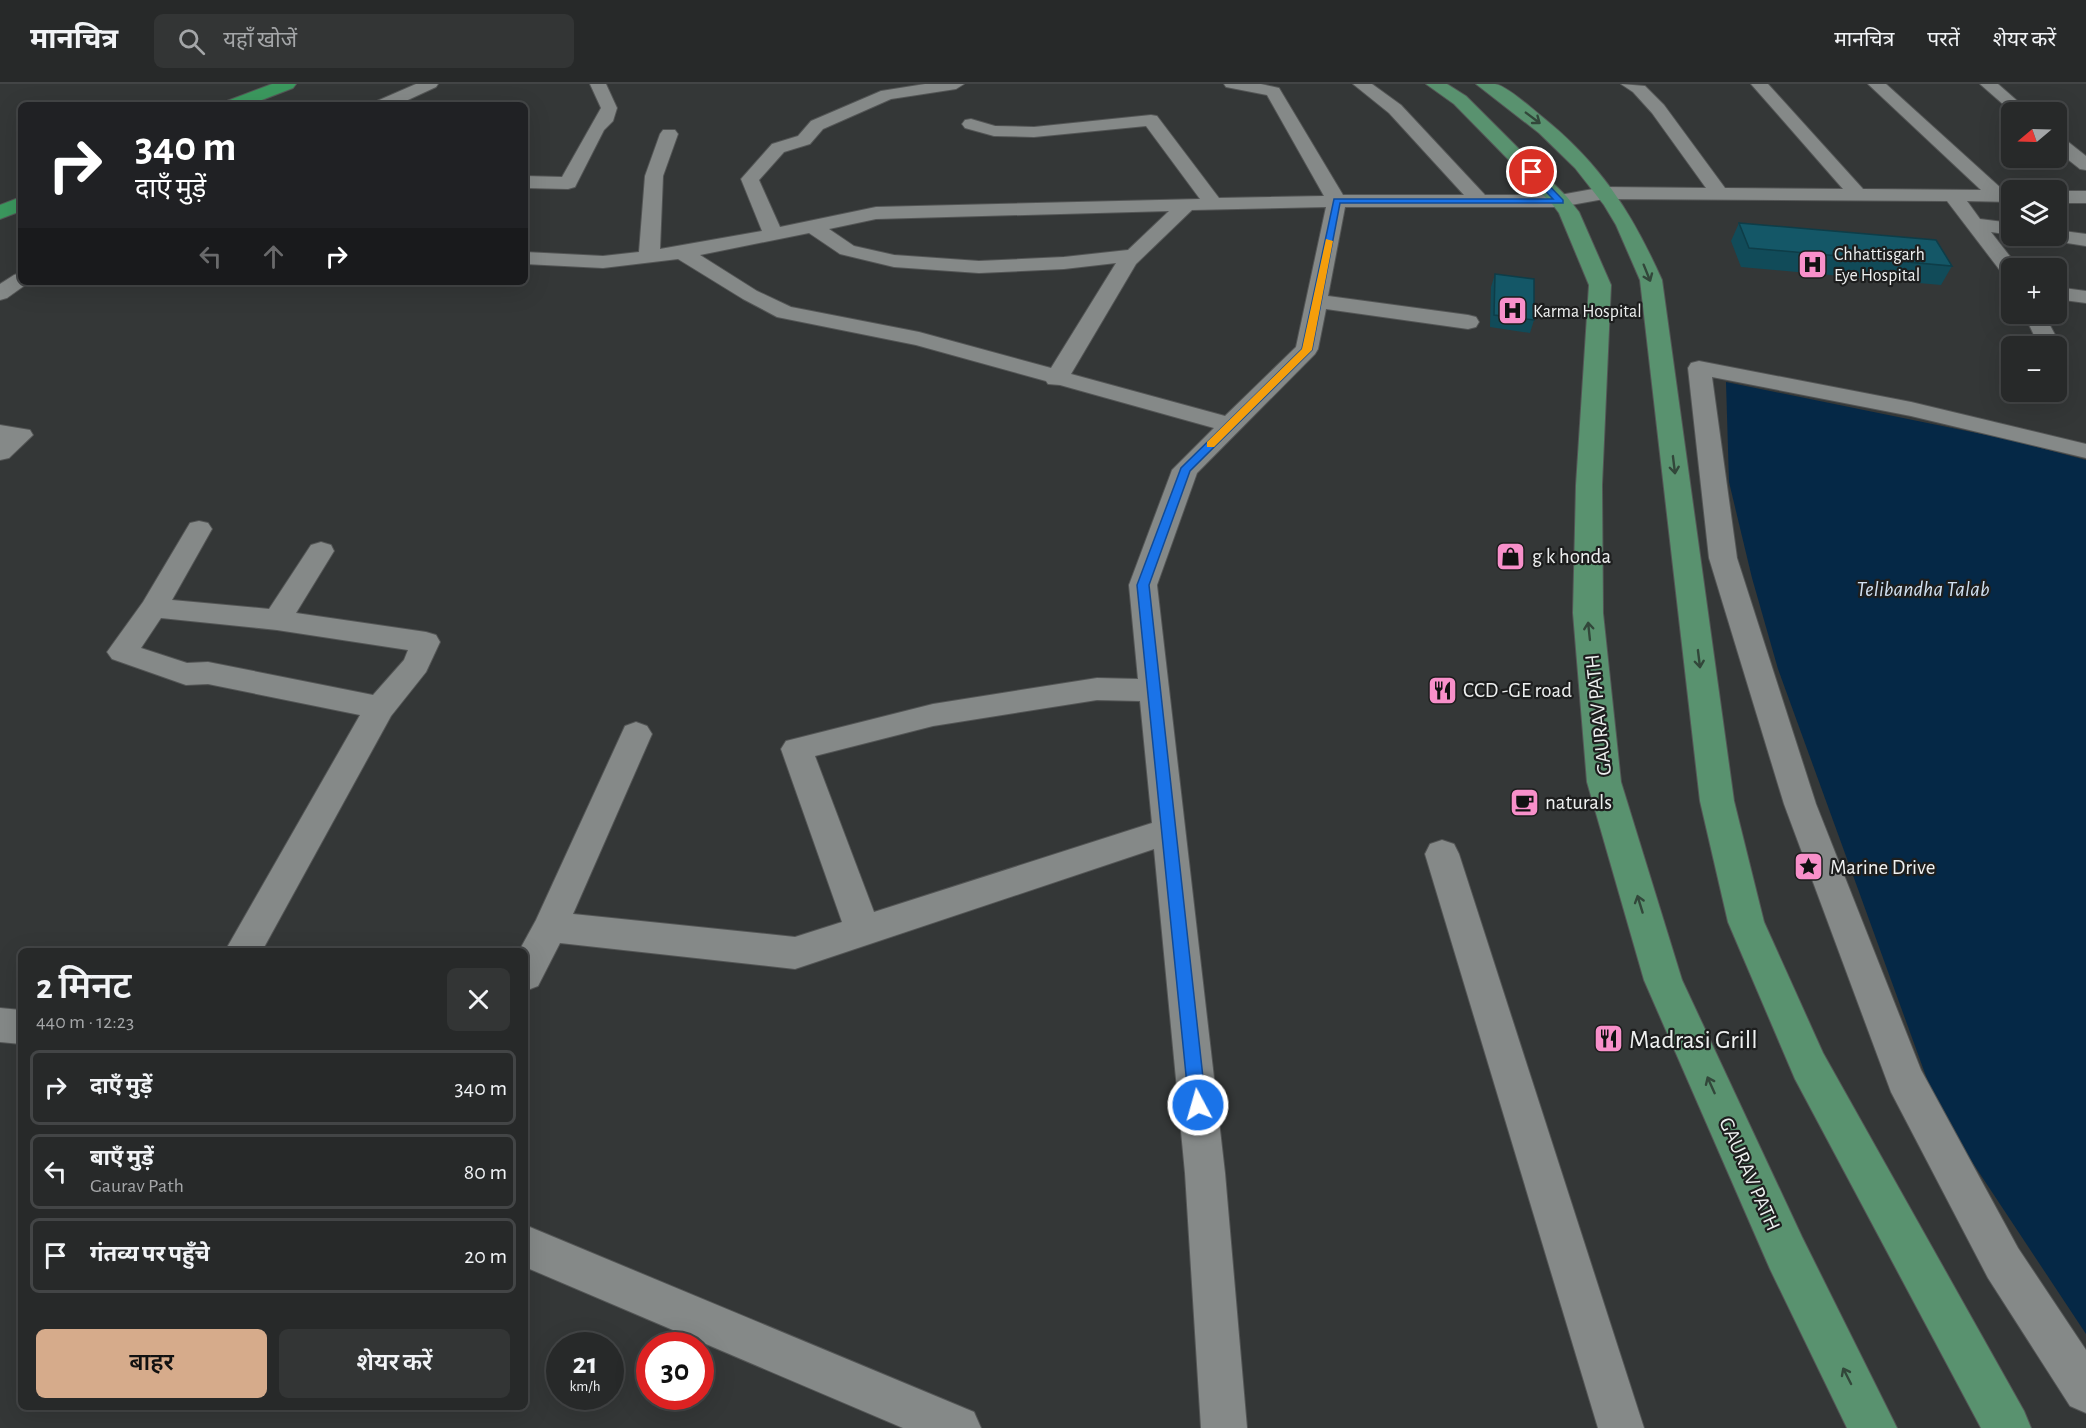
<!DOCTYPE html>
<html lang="hi">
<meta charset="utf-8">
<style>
:root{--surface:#272929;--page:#333535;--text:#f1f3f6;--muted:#a4a6a8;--line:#434546;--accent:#d6ab8b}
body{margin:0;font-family:"Alegreya Sans","Noto Sans Devanagari",sans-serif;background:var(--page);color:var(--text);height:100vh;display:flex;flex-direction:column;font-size:22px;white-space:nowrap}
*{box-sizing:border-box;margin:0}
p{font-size:20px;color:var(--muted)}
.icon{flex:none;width:33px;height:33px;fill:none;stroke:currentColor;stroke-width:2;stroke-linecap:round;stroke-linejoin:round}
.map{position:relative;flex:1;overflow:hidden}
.sheet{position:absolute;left:18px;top:864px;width:510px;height:462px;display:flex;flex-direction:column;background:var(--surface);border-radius:9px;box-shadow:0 6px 24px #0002,0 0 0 2px var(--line)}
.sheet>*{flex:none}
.top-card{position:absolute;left:18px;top:18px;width:510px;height:183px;border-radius:9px;box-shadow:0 6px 24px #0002,0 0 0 2px var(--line);background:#202124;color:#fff;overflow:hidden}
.needle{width:39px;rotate:251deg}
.fabs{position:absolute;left:2001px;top:18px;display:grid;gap:12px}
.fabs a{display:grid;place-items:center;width:66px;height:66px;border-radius:9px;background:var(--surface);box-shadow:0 6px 24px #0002,0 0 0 2px var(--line);font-size:30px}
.speed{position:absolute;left:546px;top:1248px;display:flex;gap:12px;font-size:30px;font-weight:700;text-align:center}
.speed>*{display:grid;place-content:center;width:78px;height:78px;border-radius:50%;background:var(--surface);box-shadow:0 6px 24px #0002,0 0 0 2px var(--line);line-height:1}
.speed small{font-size:15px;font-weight:400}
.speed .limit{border:9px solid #d22;background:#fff;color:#111}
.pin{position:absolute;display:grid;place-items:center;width:51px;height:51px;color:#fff;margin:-26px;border:3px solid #fff;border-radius:50%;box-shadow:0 2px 6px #0007}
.me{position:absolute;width:66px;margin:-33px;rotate:354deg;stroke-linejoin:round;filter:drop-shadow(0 0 4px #0008)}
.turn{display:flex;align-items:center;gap:21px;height:126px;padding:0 18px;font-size:27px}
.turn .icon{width:78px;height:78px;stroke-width:2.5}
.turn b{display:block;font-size:42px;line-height:51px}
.lanes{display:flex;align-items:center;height:57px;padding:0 18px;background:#0003;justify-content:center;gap:30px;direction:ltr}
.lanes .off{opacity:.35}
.round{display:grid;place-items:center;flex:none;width:63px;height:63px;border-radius:9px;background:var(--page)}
.overview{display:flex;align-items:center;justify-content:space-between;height:102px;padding:0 18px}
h1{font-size:36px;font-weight:600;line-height:45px}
.primary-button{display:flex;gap:12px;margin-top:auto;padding:12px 18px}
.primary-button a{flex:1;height:69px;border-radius:9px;background:var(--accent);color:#111;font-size:24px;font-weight:600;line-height:69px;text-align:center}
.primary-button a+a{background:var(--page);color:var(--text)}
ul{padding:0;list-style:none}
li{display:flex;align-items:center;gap:18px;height:75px;margin:0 12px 9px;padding:0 6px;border:3px solid var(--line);border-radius:9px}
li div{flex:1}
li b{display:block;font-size:22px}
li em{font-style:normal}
header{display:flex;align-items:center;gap:36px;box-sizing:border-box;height:84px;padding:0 30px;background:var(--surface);border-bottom:2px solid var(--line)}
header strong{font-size:28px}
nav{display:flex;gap:33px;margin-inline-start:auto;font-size:21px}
.search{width:420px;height:54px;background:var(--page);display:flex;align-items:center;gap:15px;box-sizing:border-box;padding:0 21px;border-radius:9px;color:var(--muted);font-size:22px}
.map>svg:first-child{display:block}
.water{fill:#052846}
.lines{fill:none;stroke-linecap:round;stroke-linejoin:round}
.street-casing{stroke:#535555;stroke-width:2}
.primary-casing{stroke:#535555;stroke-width:2}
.highway-casing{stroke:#535555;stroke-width:2}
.street{fill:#858988;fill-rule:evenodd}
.primary{fill:#59926f;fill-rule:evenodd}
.highway{fill:#3b985e;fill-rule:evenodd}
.wall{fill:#114b59}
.building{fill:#145767;stroke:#0e3d48;stroke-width:1.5}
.oneway{stroke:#32473a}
.route{fill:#1a73e8;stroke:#114b97;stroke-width:1.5}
.slow{fill:#f59e0b}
.labels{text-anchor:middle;stroke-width:4.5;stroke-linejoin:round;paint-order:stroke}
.far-poi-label{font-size:18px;fill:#eef0f0;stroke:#1d1e1e;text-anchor:start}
.poi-label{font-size:21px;fill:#eef0f0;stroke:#1d1e1e;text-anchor:start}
.street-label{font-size:21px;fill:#eef0f0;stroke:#1d1e1e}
.water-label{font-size:22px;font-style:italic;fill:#d1e1f2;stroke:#1d1e1e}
.near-poi-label{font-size:26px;fill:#eef0f0;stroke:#1d1e1e;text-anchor:start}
</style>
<header>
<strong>मानचित्र</strong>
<div class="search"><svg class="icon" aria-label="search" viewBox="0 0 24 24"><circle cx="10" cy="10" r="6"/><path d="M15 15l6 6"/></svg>यहाँ खोजें</div>
<nav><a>मानचित्र</a><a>परतें</a><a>शेयर करें</a></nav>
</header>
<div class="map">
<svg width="2086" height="1344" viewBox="0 0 2086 1344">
<rect width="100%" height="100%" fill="#343737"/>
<path class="water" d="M1726,298L2006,355L2086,376V1250L1939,1028L1778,585L1752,494L1729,398Z"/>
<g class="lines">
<defs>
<path id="street" d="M416,0H438L436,3L397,21H375L377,17Z
M590,0H606L617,24L613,37L604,46L577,99L575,103L568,105L525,104V92L562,93L601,24Z
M925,0H964L956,5L891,15L823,45L810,60L784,68L759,96L780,143L876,123L1200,115L1146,42L1034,53L994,52L965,44L962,40L965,36L971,35L995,42L1034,43L1151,31L1157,32L1219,114L1324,112L1267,11L1226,3L1224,0H1261L1279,4L1343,111H1464L1389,29L1353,0H1372L1401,21L1485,111H1560L1604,103L1706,104L1652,29L1633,8L1621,0L1645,2L1664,21L1725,104L1843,105L1751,0H1768L1863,105L1981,106L1868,0H1886L2003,106H2013L2012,118L1967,117L1980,135L2012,139V151L1991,148L2019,184H2012V195L2005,193L1947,117L1604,115L1560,123H1345L1328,212L1468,231L1476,233L1479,238L1476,243L1468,245L1326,225L1318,265L1315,270L1197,389L1157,501L1225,1089L1247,1344H1201L1185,1089L1154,765L795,885L560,859L538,902L525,907V867H519L536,836L625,642L636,638L647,642L652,650L573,830L795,853L842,838L781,665L786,657L933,620L1097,594L1138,595L1129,501L1172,386L1214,344L1060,301L1048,300L1046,297L916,261L777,233L743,215L678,175L603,184L525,180V168L603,172L639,168L645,92L660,50L663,46H675L678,50L663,92L660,165L762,147L741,95L772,60L798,52L811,37L881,7ZM1326,123L1296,263L1225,332L1071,290L1136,180L1192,126ZM1169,127L1128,166L1064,173L979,177L894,171L854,162L829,145L876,135ZM809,149L840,170L894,183L979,189L1064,185L1116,179L1051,284L919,248L791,223L757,207L700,171ZM1097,616L1140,617L1152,739L874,828L815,672L933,642Z
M1980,0H1998L2030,28H2012Z
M2056,52L2062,53L2086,72V86L2080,85L2056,66Z
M2056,107H2086V119H2056Z
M2056,146L2086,150V162L2048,156L2045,152H2056Z
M21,189V198L28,199L7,214L0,216V200L14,191Z
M2056,203L2086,207V219L2056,215Z
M2024,230H2044L2061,262L2058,267L2056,262H2039Z
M1699,277L1911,318L2086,360V374L1911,332L1712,293L1737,474L1816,720L1921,986L2018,1164L2086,1266V1329L2070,1322L1988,1194L1891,1008L1784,720L1709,474L1688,284L1691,279Z
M0,341L30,346L33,351L9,374L0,376Z
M199,437L208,439L212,445L172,516L269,525L311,461L321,458L331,461L334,467L296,529L426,548L436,551L440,558L426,588L391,632L262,867H225L360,631L208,600L186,601L112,575L107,568L112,561L143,518L190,439ZM161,534L277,546L408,566L404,576L373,611L208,578L187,579L141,564Z
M1442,756L1454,760L1459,770L1644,1344H1598L1425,770L1430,760Z
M0,924L21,926V960L0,958Z
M525,1141L974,1328L981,1344H903L525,1183Z"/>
<path id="primary" d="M1426,0H1447L1466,12L1567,113L1579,128L1611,201L1602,401L1603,529L1621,698L1682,896L1802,1153L1897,1344H1847L1770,1185L1644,896L1587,698L1573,529L1576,401L1589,201L1559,129L1553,121L1454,20Z
M1476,0C1482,0 1489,0 1495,0C1507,2 1530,23 1540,31C1600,79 1631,127 1662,196L1734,717L1764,838L1823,969L2024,1327L2031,1344H1981L1795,995L1728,838L1700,717L1640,196L1616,141L1604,121L1575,84L1539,49Z"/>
<path id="highway" d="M272,0H296L293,4L249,21H224L227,17Z
M21,113V127L0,135V121Z"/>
</defs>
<use href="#street" class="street-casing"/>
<use href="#primary" class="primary-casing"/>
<use href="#highway" class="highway-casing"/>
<use href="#street" class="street"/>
<use href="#primary" class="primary"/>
<use href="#highway" class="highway"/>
</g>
<path class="wall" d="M1739,139L1952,182L1941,201L1741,183L1731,157Z
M1495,190L1534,236L1530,249L1490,243L1491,203Z"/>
<path class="building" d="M1739,139L1936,156L1952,182L1749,164Z
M1495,190L1534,195V236L1494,231Z"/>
<defs><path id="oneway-shaft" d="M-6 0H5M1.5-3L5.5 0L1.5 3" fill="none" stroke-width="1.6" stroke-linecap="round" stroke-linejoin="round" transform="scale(1.5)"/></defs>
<g class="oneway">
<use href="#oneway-shaft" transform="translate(1533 34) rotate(37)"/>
<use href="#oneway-shaft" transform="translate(1647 189) rotate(68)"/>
<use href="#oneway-shaft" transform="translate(1674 381) rotate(83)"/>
<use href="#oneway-shaft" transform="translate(1589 547) rotate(-96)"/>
<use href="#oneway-shaft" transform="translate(1699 575) rotate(83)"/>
<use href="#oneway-shaft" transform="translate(1640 820) rotate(-107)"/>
<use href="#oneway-shaft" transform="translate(1711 1001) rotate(-114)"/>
<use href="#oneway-shaft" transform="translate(1847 1292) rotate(-117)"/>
</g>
<path class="route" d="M1529,87H1535L1563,116V119H1340L1312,266L1190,387L1149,501L1206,1021L1204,1027L1198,1029L1192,1027L1189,1021L1137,501L1181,384L1302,265L1334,115H1553L1529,90Z"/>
<path class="slow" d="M1326,155L1333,157L1312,266L1214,363H1207V358L1302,265Z"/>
<defs>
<symbol id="hospital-square" viewBox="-11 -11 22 22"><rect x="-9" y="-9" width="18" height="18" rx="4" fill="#f890ca" stroke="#1d1e1e"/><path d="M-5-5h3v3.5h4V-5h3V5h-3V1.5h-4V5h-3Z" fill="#111"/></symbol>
<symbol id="shop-square" viewBox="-11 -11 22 22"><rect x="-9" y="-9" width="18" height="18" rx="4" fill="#f890ca" stroke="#1d1e1e"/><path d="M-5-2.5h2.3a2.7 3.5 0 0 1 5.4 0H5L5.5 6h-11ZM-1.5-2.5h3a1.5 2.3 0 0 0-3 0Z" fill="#111"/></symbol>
<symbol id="restaurant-square" viewBox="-11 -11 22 22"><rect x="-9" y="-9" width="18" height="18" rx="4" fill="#f890ca" stroke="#1d1e1e"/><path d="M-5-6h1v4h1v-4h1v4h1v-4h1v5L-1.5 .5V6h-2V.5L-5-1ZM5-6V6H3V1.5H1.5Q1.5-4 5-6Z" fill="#111"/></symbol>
<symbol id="cafe-square" viewBox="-11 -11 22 22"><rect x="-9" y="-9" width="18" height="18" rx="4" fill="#f890ca" stroke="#1d1e1e"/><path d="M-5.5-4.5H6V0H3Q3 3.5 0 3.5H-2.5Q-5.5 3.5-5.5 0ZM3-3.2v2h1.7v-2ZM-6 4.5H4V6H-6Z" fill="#111"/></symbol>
<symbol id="sight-square" viewBox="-11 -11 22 22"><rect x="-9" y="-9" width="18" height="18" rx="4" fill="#f890ca" stroke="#1d1e1e"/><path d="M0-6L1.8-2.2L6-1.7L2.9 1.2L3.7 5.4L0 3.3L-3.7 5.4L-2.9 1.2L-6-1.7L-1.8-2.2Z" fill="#111"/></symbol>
</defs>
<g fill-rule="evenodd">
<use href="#hospital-square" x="1796" y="164" width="33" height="33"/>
<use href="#hospital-square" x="1496" y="210" width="33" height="33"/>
<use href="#shop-square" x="1494" y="456" width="33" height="33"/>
<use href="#restaurant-square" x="1426" y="590" width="33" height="33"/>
<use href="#cafe-square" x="1508" y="702" width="33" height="33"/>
<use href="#sight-square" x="1792" y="766" width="33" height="33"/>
<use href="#restaurant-square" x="1592" y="938" width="33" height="33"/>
</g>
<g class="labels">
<g class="far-poi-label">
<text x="1834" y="176">Chhattisgarh<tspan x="1834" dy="21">Eye Hospital</tspan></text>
<text x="1533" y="233">Karma Hospital</text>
</g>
<g class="poi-label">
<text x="1532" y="479">g k honda</text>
<text x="1463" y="613">CCD -GE road</text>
<text x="1545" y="725">naturals</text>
<text x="1830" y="790">Marine Drive</text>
</g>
<g class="street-label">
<text transform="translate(1598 631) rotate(-96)" y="7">GAURAV PATH</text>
<text transform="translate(1750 1090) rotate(66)" y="7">GAURAV PATH</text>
</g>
<g class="water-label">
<text x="1923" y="512">Telibandha Talab</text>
</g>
<g class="near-poi-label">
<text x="1629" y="964">Madrasi Grill</text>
</g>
</g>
</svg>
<div class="fabs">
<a><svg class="needle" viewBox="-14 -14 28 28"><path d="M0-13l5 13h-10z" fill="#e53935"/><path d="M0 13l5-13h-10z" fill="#a4a6a8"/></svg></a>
<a><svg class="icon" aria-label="layers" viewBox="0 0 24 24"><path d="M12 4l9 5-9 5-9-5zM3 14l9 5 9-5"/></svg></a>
<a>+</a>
<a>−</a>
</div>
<div class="speed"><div>21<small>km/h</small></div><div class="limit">30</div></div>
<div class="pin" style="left:1532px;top:88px;background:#d93025"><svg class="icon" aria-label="arrive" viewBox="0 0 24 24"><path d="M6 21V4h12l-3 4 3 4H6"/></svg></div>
<svg class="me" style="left:1198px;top:1021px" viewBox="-20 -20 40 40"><circle r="17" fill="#1a73e8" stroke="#fff" stroke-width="3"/><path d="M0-11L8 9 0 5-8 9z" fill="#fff"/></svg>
<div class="top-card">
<div class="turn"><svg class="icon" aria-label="right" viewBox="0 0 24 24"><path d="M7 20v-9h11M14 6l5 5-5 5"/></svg><div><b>340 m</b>दाएँ मुड़ें</div></div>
<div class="lanes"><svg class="icon off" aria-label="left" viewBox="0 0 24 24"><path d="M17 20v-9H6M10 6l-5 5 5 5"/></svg><svg class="icon off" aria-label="ahead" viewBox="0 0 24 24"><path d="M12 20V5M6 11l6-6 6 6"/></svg><svg class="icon" aria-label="right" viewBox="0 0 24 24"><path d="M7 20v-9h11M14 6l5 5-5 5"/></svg></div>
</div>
<section class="sheet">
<div class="overview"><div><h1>2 मिनट</h1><p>440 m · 12:23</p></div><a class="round"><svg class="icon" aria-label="close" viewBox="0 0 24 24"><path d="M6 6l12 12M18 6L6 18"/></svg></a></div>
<ul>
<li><svg class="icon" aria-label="right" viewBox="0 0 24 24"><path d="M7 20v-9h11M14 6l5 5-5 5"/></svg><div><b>दाएँ मुड़ें</b></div><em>340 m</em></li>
<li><svg class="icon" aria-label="left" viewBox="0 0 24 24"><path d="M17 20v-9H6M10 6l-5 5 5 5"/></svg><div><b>बाएँ मुड़ें</b><p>Gaurav Path</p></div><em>80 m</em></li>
<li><svg class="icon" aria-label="arrive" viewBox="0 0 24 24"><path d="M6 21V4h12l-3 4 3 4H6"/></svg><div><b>गंतव्य पर पहुँचे</b></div><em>20 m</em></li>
</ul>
<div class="primary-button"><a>बाहर</a><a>शेयर करें</a></div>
</section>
</div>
